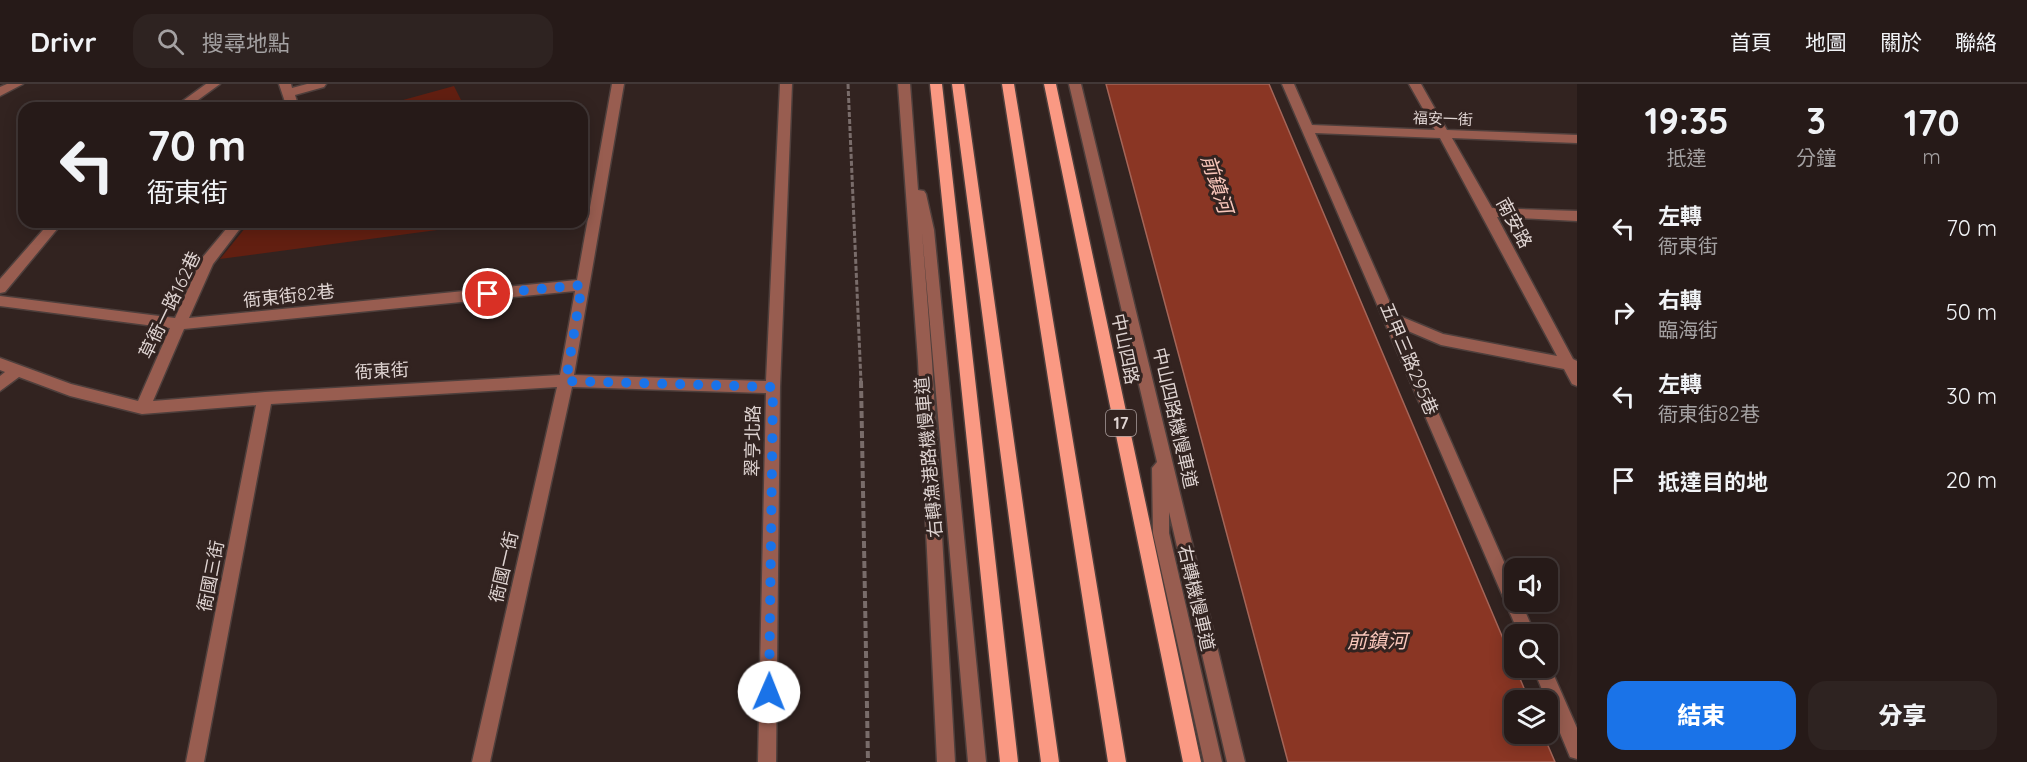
<!DOCTYPE html>
<html lang="zh-TW">
<meta charset="utf-8">
<style>
:root{--surface:#261a18;--page:#2e2321;--text:#f1f3f6;--muted:#a4a1a2;--line:#423837;--accent:#1a73e8}
body{margin:0;font-family:Quicksand,"Noto Sans TC",sans-serif;background:var(--page);color:var(--text);height:100vh;display:flex;flex-direction:column;font-size:22px;white-space:nowrap}
*{box-sizing:border-box;margin:0}
p{font-size:20px;color:var(--muted)}
.icon{flex:none;width:33px;height:33px;fill:none;stroke:currentColor;stroke-width:2;stroke-linecap:round;stroke-linejoin:round}
.map{position:relative;flex:1;overflow:hidden}
.details{display:flex;flex-direction:column;background:var(--surface);width:450px}
.details>*{flex:none}
.hud{position:absolute;left:18px;top:18px;width:570px;height:126px;border-radius:18px;box-shadow:0 3px 15px #0003,0 0 0 2px var(--line);background:#261a18;color:var(--text);overflow:hidden}
.controls{position:absolute;left:1504px;top:474px;display:grid;gap:12px}
.controls a{display:grid;place-items:center;width:54px;height:54px;border-radius:12px;background:var(--surface);box-shadow:0 3px 15px #0003,0 0 0 2px var(--line);font-size:30px}
.pin{position:absolute;display:grid;place-items:center;width:51px;height:51px;color:#fff;margin:-26px;border:3px solid #fff;border-radius:50%;box-shadow:0 2px 6px #0007}
.me{position:absolute;width:66px;margin:-33px;rotate:1deg;stroke-linejoin:round;filter:drop-shadow(0 0 4px #0008)}
.turn{display:flex;align-items:center;gap:21px;height:126px;padding:0 30px;font-size:27px}
.turn .icon{width:78px;height:78px;stroke-width:2.5}
.turn b{display:block;font-size:42px;line-height:51px}
.eta{display:flex;justify-content:space-evenly;align-items:center;height:102px;text-align:center}
.eta b{font-size:36px;font-weight:800;line-height:42px}
.action{display:flex;gap:12px;margin-top:auto;padding:12px 30px}
.action a{flex:1;height:69px;border-radius:18px;background:var(--accent);color:#fff;font-size:24px;font-weight:800;line-height:69px;text-align:center}
.action a+a{background:var(--page);color:var(--text)}
ul{padding:0;list-style:none}
li{display:flex;align-items:center;gap:18px;height:84px;padding:0 30px}
li div{flex:1}
li b{display:block;font-size:22px}
li em{font-style:normal}
header{display:flex;align-items:center;gap:36px;box-sizing:border-box;height:84px;padding:0 30px;background:var(--surface);border-bottom:2px solid var(--line)}
header strong{font-size:28px}
nav{display:flex;gap:33px;margin-inline-start:auto;font-size:21px}
.search{width:420px;height:54px;background:var(--page);display:flex;align-items:center;gap:15px;box-sizing:border-box;padding:0 21px;border-radius:18px;color:var(--muted);font-size:22px}
main{display:flex;flex:1;min-height:0}
.map>svg:first-child{display:block}
.green{fill:#621f11}
.water{fill:#8a3624;stroke:#a46558;stroke-width:1.5}
.lines{fill:none;stroke-linecap:round;stroke-linejoin:round}
.minor-casing{stroke:#4e3f3c;stroke-width:3}
.major-casing{stroke:#4e3f3c;stroke-width:3}
.path-far1{stroke:#796c6a;stroke-width:3;stroke-dasharray:5 2;stroke-linecap:butt}
.path{stroke:#796c6a;stroke-width:4;stroke-dasharray:7 3;stroke-linecap:butt}
.minor{fill:#985d50;fill-rule:evenodd}
.major{fill:#fa9983;fill-rule:evenodd}
.route{stroke:#1a73e8;stroke-width:10;stroke-dasharray:0 18}
.labels{text-anchor:middle;stroke-width:6;stroke-linejoin:round;paint-order:stroke}
.far-street-label{font-size:15px;fill:#dfd4d2;stroke:#322320}
.shield{fill:#322320;stroke:#ab9f9d;stroke-width:1.5}
.shield-label{font-size:16px;font-weight:bold;fill:#dfd4d2}
.street-label{font-size:18px;fill:#dfd4d2;stroke:#322320}
.water-label{font-size:20px;font-style:italic;fill:#f9c7bb;stroke:#322320}
</style>
<header>
<strong>Drivr</strong>
<div class="search"><svg class="icon" aria-label="search" viewBox="0 0 24 24"><circle cx="10" cy="10" r="6"/><path d="M15 15l6 6"/></svg>搜尋地點</div>
<nav><a>首頁</a><a>地圖</a><a>關於</a><a>聯絡</a></nav>
</header>
<main>
<div class="map">
<svg width="1577" height="678" viewBox="0 0 1577 678">
<rect width="100%" height="100%" fill="#322320"/>
<path class="green" d="M454,2L465,24H374Z
M250,138H497L220,175Z"/>
<path class="water" d="M1106,0H1269L1529,616H1515V650H1543L1555,678H1288Z"/>
<g class="lines">
<defs>
<path id="minor" d="M7,0H23L0,12V3Z
M206,0H220L187,24H173Z
M279,0H291L292,4L307,0H326L324,3L295,11L299,24H287Z
M612,0H624L574,291L766,297L780,0H792L780,303L776,678H758L766,309L572,303L490,678H472L557,303L271,320L204,678H186L256,321L142,330L70,312L19,293L0,307V292L5,288L0,286V274L71,300L138,317L170,244L0,222V212L175,234L202,174L232,138H245L213,180L189,234L577,196ZM575,207L560,291L265,308L153,317L184,245Z
M898,0H910L918,106L924,107L926,110L934,146L986,678H968L922,148L932,277L955,678H937L918,277Z
M1069,0H1081L1245,678H1227L1169,428V449L1222,678H1204L1153,449L1152,384L1157,378Z
M1282,0H1294L1312,41L1435,46L1409,0H1421L1447,46L1577,51V59L1452,54L1492,124L1577,127V137L1497,133L1573,275L1577,277V302L1572,300L1564,285L1441,261L1401,244L1515,503V518H1521L1535,550H1519ZM1315,49L1440,54L1557,272L1443,250L1395,230Z
M50,138H63L5,208L0,209V195Z
M1548,578L1577,644V675L1570,673L1533,584H1548Z"/>
<path id="major" d="M930,0H942L1018,678H1000Z
M952,0H964L1059,678H1041Z
M1002,0H1014L1126,678H1108Z
M1044,0H1056L1201,678H1183Z"/>
</defs>
<use href="#minor" class="minor-casing"/>
<use href="#major" class="major-casing"/>
<path class="path-far1" d="M848,0L861,298"/>
<path class="path" d="M861,297L868,678"/>
<use href="#minor" class="minor"/>
<use href="#major" class="major"/>
</g>
<g class="lines">
<path class="route" d="M488,210L582,201L566,297L773,303L769,608"/>
</g>
<g class="labels">
<g class="far-street-label">
<text transform="translate(1443 35) rotate(2)" y="5">福安一街</text>
</g>
<rect class="shield" x="1106" y="326" width="30" height="26" rx="4.5"/>
<g class="shield-label">
<text x="1121" y="345">17</text>
</g>
<g class="street-label">
<text transform="translate(1514 139) rotate(62)" y="6">南安路</text>
<text transform="translate(289 212) rotate(-6)" y="6">衙東街82巷</text>
<text transform="translate(170 221) rotate(-64)" y="6">草衙一路162巷</text>
<text transform="translate(1125 265) rotate(78)" y="6">中山四路</text>
<text transform="translate(1409 275) rotate(67)" y="6">五甲三路295巷</text>
<text transform="translate(382 287) rotate(-3)" y="6">衙東街</text>
<text transform="translate(1175 334) rotate(77)" y="6">中山四路機慢車道</text>
<text transform="translate(753 357) rotate(-89)" y="6">翠亨北路</text>
<text transform="translate(929 373) rotate(-95)" y="6">右轉漁港路機慢車道</text>
<text transform="translate(504 483) rotate(-77)" y="6">衙國一街</text>
<text transform="translate(211 492) rotate(-79)" y="6">衙國三街</text>
<text transform="translate(1196 514) rotate(77)" y="6">右轉機慢車道</text>
</g>
<g class="water-label">
<text transform="translate(1217 100) rotate(72)" y="7">前鎮河</text>
<text x="1377" y="564">前鎮河</text>
</g>
</g>
</svg>
<div class="controls">
<a><svg class="icon" aria-label="sound" viewBox="0 0 24 24"><path d="M4 9h4l5-4v14l-5-4H4zM17 9q2 3 0 6"/></svg></a>
<a><svg class="icon" aria-label="search" viewBox="0 0 24 24"><circle cx="10" cy="10" r="6"/><path d="M15 15l6 6"/></svg></a>
<a><svg class="icon" aria-label="layers" viewBox="0 0 24 24"><path d="M12 4l9 5-9 5-9-5zM3 14l9 5 9-5"/></svg></a>
</div>
<div class="pin" style="left:488px;top:210px;background:#d93025"><svg class="icon" aria-label="arrive" viewBox="0 0 24 24"><path d="M6 21V4h12l-3 4 3 4H6"/></svg></div>
<svg class="me" style="left:769px;top:608px" viewBox="-20 -20 40 40"><circle r="19" fill="#fff"/><path d="M0-13L10 11 0 6-10 11z" fill="#1a73e8"/></svg>
<div class="hud">
<div class="turn"><svg class="icon" aria-label="left" viewBox="0 0 24 24"><path d="M17 20v-9H6M10 6l-5 5 5 5"/></svg><div><b>70 m</b>衙東街</div></div>
</div>
</div>
<section class="details">
<div class="eta">
<div><b>19:35</b><p>抵達</p></div>
<div><b>3</b><p>分鐘</p></div>
<div><b>170</b><p>m</p></div>
</div>
<ul>
<li><svg class="icon" aria-label="left" viewBox="0 0 24 24"><path d="M17 20v-9H6M10 6l-5 5 5 5"/></svg><div><b>左轉</b><p>衙東街</p></div><em>70 m</em></li>
<li><svg class="icon" aria-label="right" viewBox="0 0 24 24"><path d="M7 20v-9h11M14 6l5 5-5 5"/></svg><div><b>右轉</b><p>臨海街</p></div><em>50 m</em></li>
<li><svg class="icon" aria-label="left" viewBox="0 0 24 24"><path d="M17 20v-9H6M10 6l-5 5 5 5"/></svg><div><b>左轉</b><p>衙東街82巷</p></div><em>30 m</em></li>
<li><svg class="icon" aria-label="arrive" viewBox="0 0 24 24"><path d="M6 21V4h12l-3 4 3 4H6"/></svg><div><b>抵達目的地</b></div><em>20 m</em></li>
</ul>
<div class="action"><a>結束</a><a>分享</a></div>
</section>
</main>
